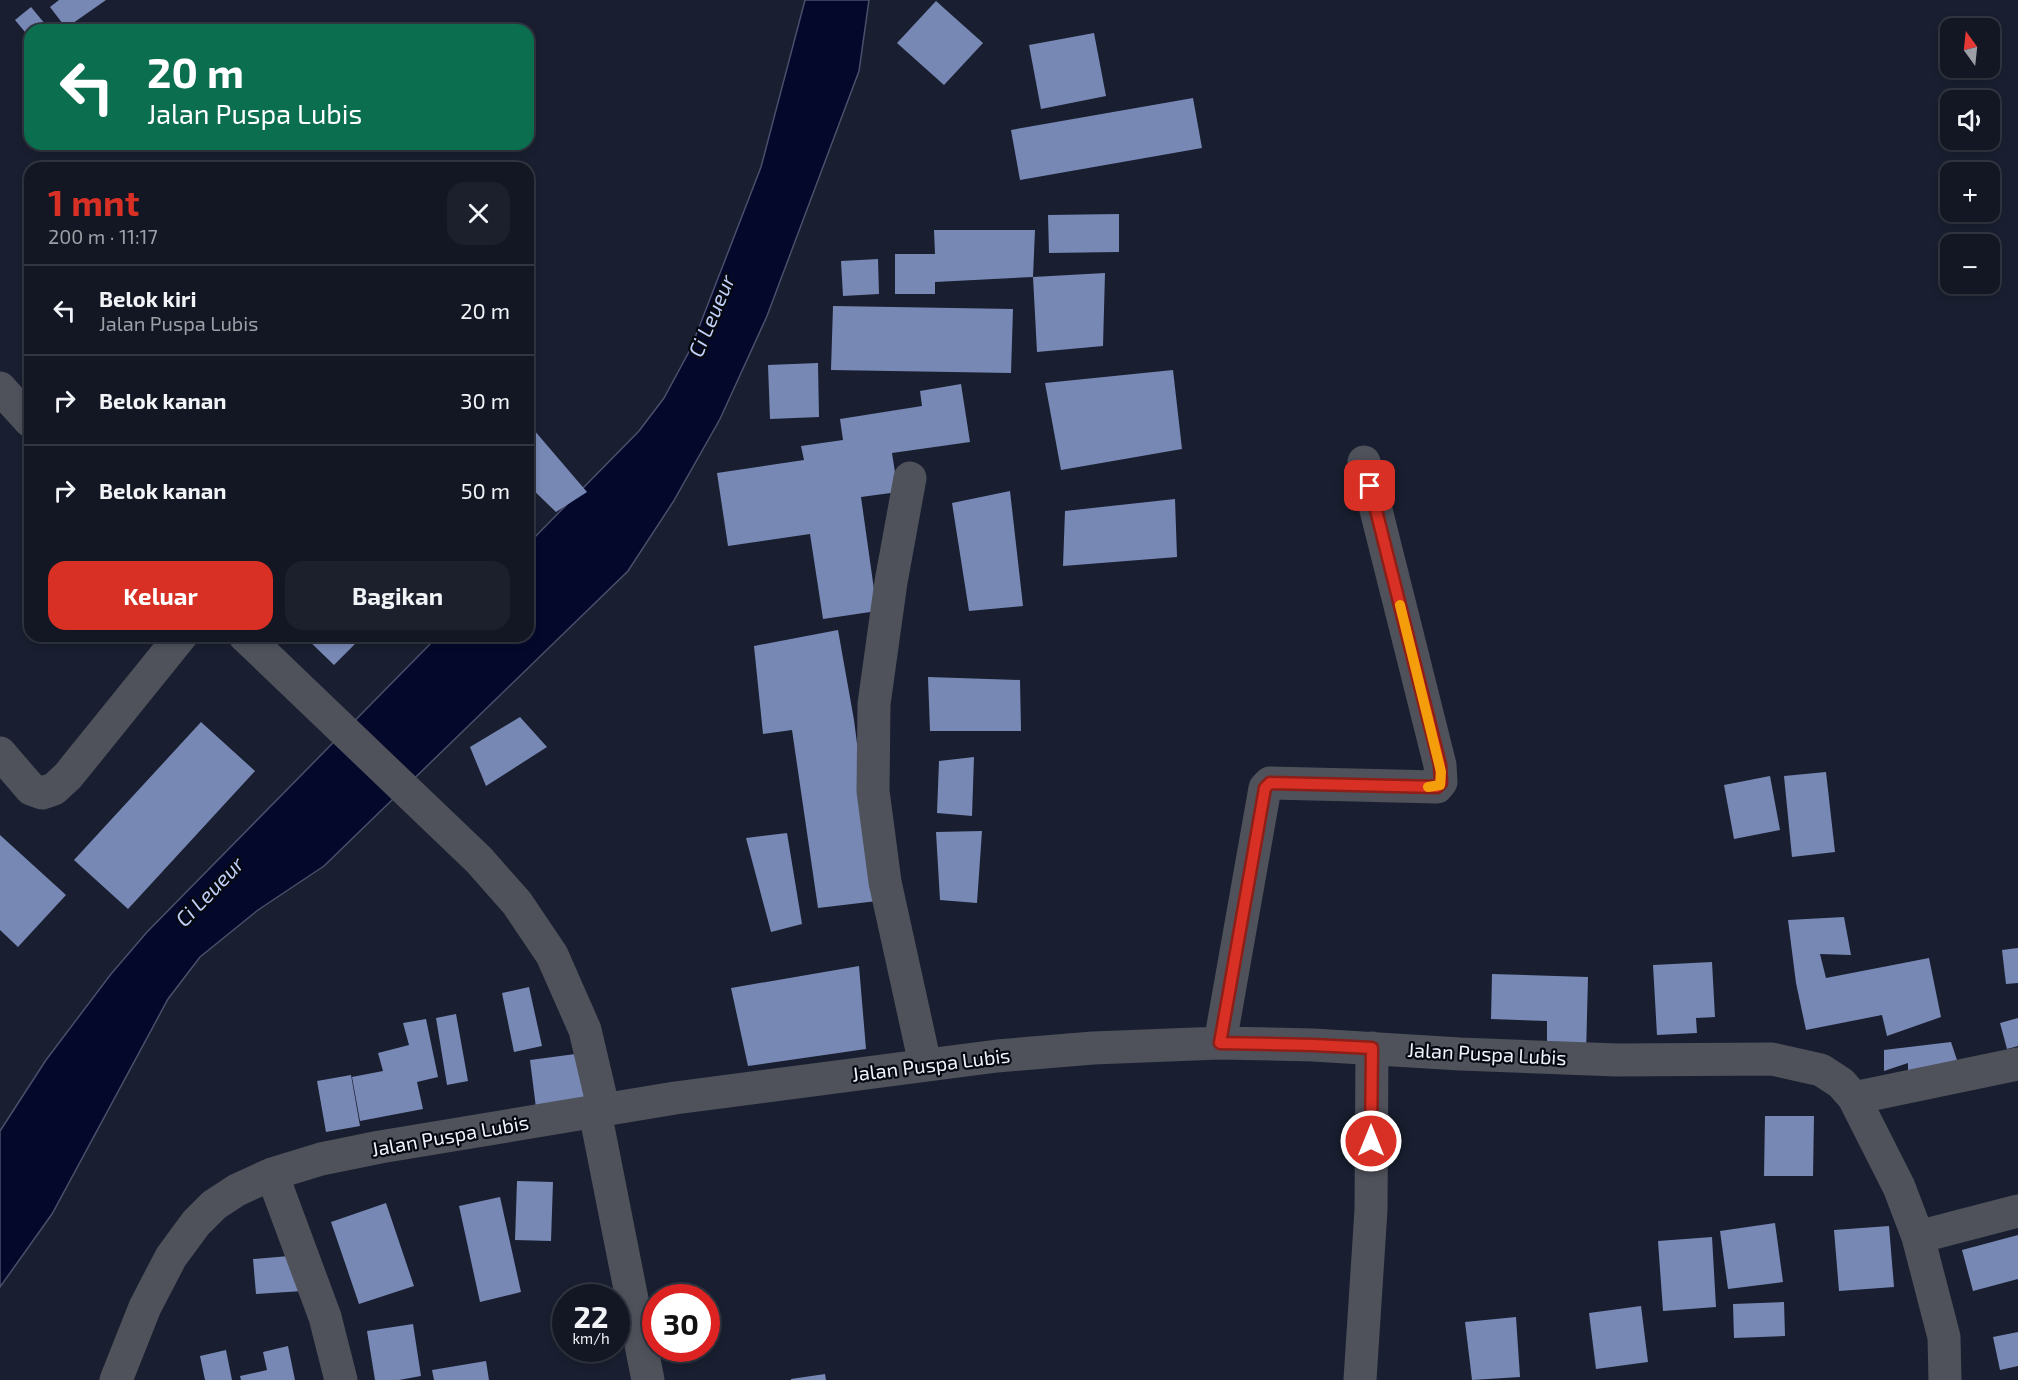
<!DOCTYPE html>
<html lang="id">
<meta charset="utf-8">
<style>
:root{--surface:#131724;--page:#1c202c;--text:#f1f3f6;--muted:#9d9fa6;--line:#323641;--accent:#d93025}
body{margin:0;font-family:"Exo 2",sans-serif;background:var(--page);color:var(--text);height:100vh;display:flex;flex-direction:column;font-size:22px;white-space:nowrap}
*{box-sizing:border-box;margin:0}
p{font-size:20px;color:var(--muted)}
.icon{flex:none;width:33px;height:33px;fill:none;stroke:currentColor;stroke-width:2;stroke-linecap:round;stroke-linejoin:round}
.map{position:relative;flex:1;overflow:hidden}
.drawer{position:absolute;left:24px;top:162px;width:510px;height:480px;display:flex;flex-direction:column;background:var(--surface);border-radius:18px;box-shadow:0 3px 9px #0003,0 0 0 2px var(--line)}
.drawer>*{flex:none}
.hud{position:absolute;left:24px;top:24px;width:510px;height:126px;border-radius:18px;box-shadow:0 3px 9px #0003,0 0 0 2px var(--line);background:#0b6e4f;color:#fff;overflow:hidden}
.needle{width:39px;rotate:345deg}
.tools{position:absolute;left:1940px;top:18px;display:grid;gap:12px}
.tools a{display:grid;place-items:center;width:60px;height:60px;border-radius:12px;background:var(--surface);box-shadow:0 3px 9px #0003,0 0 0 2px var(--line);font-size:30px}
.speed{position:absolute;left:552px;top:1284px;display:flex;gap:12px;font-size:30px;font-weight:700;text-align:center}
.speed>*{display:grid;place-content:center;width:78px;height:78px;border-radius:50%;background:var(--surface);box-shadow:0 3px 9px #0003,0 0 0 2px var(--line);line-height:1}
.speed small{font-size:15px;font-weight:400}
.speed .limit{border:9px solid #d22;background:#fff;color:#111}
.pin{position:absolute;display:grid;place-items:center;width:51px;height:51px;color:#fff;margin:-26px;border-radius:12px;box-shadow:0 3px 9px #0006}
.me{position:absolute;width:66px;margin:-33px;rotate:0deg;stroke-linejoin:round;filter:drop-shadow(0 0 4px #0008)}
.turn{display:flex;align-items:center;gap:21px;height:126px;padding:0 24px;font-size:27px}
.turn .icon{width:78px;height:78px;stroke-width:2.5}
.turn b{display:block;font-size:42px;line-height:51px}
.round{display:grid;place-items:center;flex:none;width:63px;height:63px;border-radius:18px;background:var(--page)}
.headline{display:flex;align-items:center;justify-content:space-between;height:102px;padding:0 24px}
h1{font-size:36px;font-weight:700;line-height:45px;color:var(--accent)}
.primary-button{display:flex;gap:12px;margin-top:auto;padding:12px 24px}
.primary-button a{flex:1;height:69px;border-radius:18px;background:var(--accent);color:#fff;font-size:24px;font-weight:700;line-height:69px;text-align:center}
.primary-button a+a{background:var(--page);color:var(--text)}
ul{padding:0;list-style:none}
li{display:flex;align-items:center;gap:18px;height:90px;padding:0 24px;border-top:2px solid var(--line)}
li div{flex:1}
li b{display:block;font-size:22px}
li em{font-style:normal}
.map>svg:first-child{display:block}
.water{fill:#04092b;stroke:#4a4f6b;stroke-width:1.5}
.building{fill:#7888b5}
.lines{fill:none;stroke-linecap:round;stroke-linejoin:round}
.minor{stroke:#4f525b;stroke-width:33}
.route-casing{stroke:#8d1f18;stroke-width:15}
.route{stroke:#d93025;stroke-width:10}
.slow{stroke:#f59e0b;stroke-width:10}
.labels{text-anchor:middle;stroke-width:4.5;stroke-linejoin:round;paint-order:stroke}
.street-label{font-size:20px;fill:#eef3ff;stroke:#070910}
.water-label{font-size:21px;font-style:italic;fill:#bfcff8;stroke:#070910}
</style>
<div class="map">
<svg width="2018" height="1380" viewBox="0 0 2018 1380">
<rect width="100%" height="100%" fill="#191f30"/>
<path class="water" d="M805,0H869L859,71L767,316L720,419L673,502L628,571L324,866L258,910L200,957L168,999L52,1214L0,1287V1131L46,1060L111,974L147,932L438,636H528V544L639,431L664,398L691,348L761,167Z"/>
<path class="building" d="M59,0H106L66,28L50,7Z
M936,1L983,43L944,85L897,43Z
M31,7L50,30H30V38L15,20Z
M1094,33L1106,96L1041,109L1029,45Z
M1193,98L1202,148L1020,180L1011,130Z
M1119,214V252L1049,253L1048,215Z
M934,230H1035L1033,277L935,282V294H895V254H935Z
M878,259L879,294L843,296L841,261Z
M1105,273L1103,346L1037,352L1033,277Z
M833,306L1013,309L1011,373L831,370Z
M818,363L819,417L770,419L768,365Z
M1173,370L1182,449L1061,470L1045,383Z
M961,384L970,442L892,453L898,492L861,497L877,611L823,619L810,534L728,546L717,473L804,460L801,446L843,440L840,419L922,406L920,391Z
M528,423L587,492L556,512L528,485Z
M1010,491L1023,606L969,611L952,503Z
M1175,499L1177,557L1063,566L1065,511Z
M838,630L854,720L877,901L818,908L792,730L763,734L754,646Z
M304,636H355L359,640L334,665Z
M928,677L1020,680L1021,731H930Z
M520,717L547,747L486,786L470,747Z
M201,722L255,771L128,909L74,860Z
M974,757L972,816L937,813L939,761Z
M1826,772L1835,852L1792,857L1784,776Z
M1770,776L1780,830L1734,839L1724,785Z
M982,831L977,903L940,900L936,832Z
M787,833L802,924L771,932L746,838Z
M0,835L66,895L18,947L0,930Z
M1844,917L1851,955L1820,954L1826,978L1929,958L1941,1017L1887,1036L1882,1015L1806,1030L1796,983L1788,920Z
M2018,948V983L2006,984L2002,950Z
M1712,962L1715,1017L1696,1018L1697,1033L1657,1035L1653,965Z
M859,966L866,1049L748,1066L731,988Z
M1492,974L1588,977L1586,1055L1547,1054V1021L1491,1019Z
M529,987L542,1046L514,1052L502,993Z
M456,1014L468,1081L447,1085L436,1018Z
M2018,1018V1046L2007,1049L2000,1023Z
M426,1019L438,1077L417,1082L423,1109L360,1121L352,1077L383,1071L378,1053L409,1045L403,1023Z
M1951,1042L1959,1066L1908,1080V1063L1884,1071V1050Z
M583,1053L589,1101L536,1108L530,1060Z
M351,1075L360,1126L326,1132L317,1081Z
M1765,1116H1814L1813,1176H1764Z
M517,1181L553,1182L551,1241L515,1240Z
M500,1197L521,1292L480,1302L459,1206Z
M386,1203L414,1286L359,1304L331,1222Z
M1775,1223L1783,1282L1728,1289L1720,1231Z
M1889,1226L1894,1287L1839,1291L1834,1230Z
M2018,1235V1279L1973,1291L1962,1250Z
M1712,1237L1716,1307L1663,1311L1658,1241Z
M301,1255L303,1291L256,1294L253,1259Z
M1784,1302L1785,1336L1734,1338L1733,1304Z
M1641,1306L1648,1362L1596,1369L1589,1313Z
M1516,1317L1520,1377L1472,1380L1465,1322Z
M413,1324L421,1376L399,1380H375L367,1331Z
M2018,1332V1366L2000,1370L1993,1337Z
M288,1346L295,1380H241L240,1376L267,1370L263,1352Z
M226,1350L232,1380H205L200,1356Z
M486,1361L489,1380H434L432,1370Z
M825,1374L826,1380H791V1379Z"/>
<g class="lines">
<path class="minor" d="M0,388L30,421
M910,478L891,582L874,704L873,791L885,882L925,1064
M245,636L479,860L517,903L552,955L585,1030L604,1111
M0,753L31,789L42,793L54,789L68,776L181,636
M1220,1043L1265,788L1270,783L1437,787L1441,782L1440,765L1364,462
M1854,1098L2018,1064
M595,1112L648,1380
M272,1174L325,1317L341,1380
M1918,1237L2018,1211
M116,1380L145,1307L171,1257L196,1223L214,1205L237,1190L272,1174L321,1159L380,1147L675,1098L997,1056L1093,1048L1220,1043L1313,1045L1460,1054L1617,1060L1772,1059L1821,1070L1841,1083L1854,1098L1899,1187L1918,1237L1944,1337L1945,1380
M1360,1380L1371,1210L1372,1048"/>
</g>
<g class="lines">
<defs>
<path id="route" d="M1370,486L1440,765L1441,783L1437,787L1270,783L1265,788L1220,1043L1313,1045L1372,1048L1371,1141"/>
</defs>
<use href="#route" class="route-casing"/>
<use href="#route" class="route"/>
<path class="slow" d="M1400,605L1441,772L1440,785L1428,787"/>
</g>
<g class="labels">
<g class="street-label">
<text transform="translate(1487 1054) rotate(3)" y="7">Jalan Puspa Lubis</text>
<text transform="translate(931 1065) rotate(-7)" y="7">Jalan Puspa Lubis</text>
<text transform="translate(450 1136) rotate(-10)" y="7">Jalan Puspa Lubis</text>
</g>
<g class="water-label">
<text transform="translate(712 316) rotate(-67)" y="7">Ci Leueur</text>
<text transform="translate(210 892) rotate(-46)" y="7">Ci Leueur</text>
</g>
</g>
</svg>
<div class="tools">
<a><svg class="needle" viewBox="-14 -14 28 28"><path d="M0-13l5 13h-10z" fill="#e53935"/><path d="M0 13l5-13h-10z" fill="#9d9fa6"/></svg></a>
<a><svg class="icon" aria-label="sound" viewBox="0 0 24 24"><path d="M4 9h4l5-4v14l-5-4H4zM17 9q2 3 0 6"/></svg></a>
<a>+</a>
<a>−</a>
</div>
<div class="speed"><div>22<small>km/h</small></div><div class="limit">30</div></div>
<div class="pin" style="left:1370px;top:486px;background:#d93025"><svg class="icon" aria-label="arrive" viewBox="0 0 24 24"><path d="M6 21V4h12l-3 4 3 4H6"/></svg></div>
<svg class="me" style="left:1371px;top:1141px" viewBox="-20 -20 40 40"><circle r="17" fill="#d93025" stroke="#fff" stroke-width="3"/><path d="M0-11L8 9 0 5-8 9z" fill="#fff"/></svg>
<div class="hud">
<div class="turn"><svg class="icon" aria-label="left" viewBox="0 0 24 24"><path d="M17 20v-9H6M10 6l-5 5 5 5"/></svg><div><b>20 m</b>Jalan Puspa Lubis</div></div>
</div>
<section class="drawer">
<div class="headline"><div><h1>1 mnt</h1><p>200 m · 11:17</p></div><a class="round"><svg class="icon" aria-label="close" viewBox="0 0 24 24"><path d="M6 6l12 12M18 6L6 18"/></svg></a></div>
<ul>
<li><svg class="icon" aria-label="left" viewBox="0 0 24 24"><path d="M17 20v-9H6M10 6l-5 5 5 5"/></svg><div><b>Belok kiri</b><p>Jalan Puspa Lubis</p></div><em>20 m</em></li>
<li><svg class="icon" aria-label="right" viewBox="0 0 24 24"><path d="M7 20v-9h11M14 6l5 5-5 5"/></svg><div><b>Belok kanan</b></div><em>30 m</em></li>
<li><svg class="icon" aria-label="right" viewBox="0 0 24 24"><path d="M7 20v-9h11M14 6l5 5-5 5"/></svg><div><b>Belok kanan</b></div><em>50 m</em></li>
</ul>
<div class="primary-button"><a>Keluar</a><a>Bagikan</a></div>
</section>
</div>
